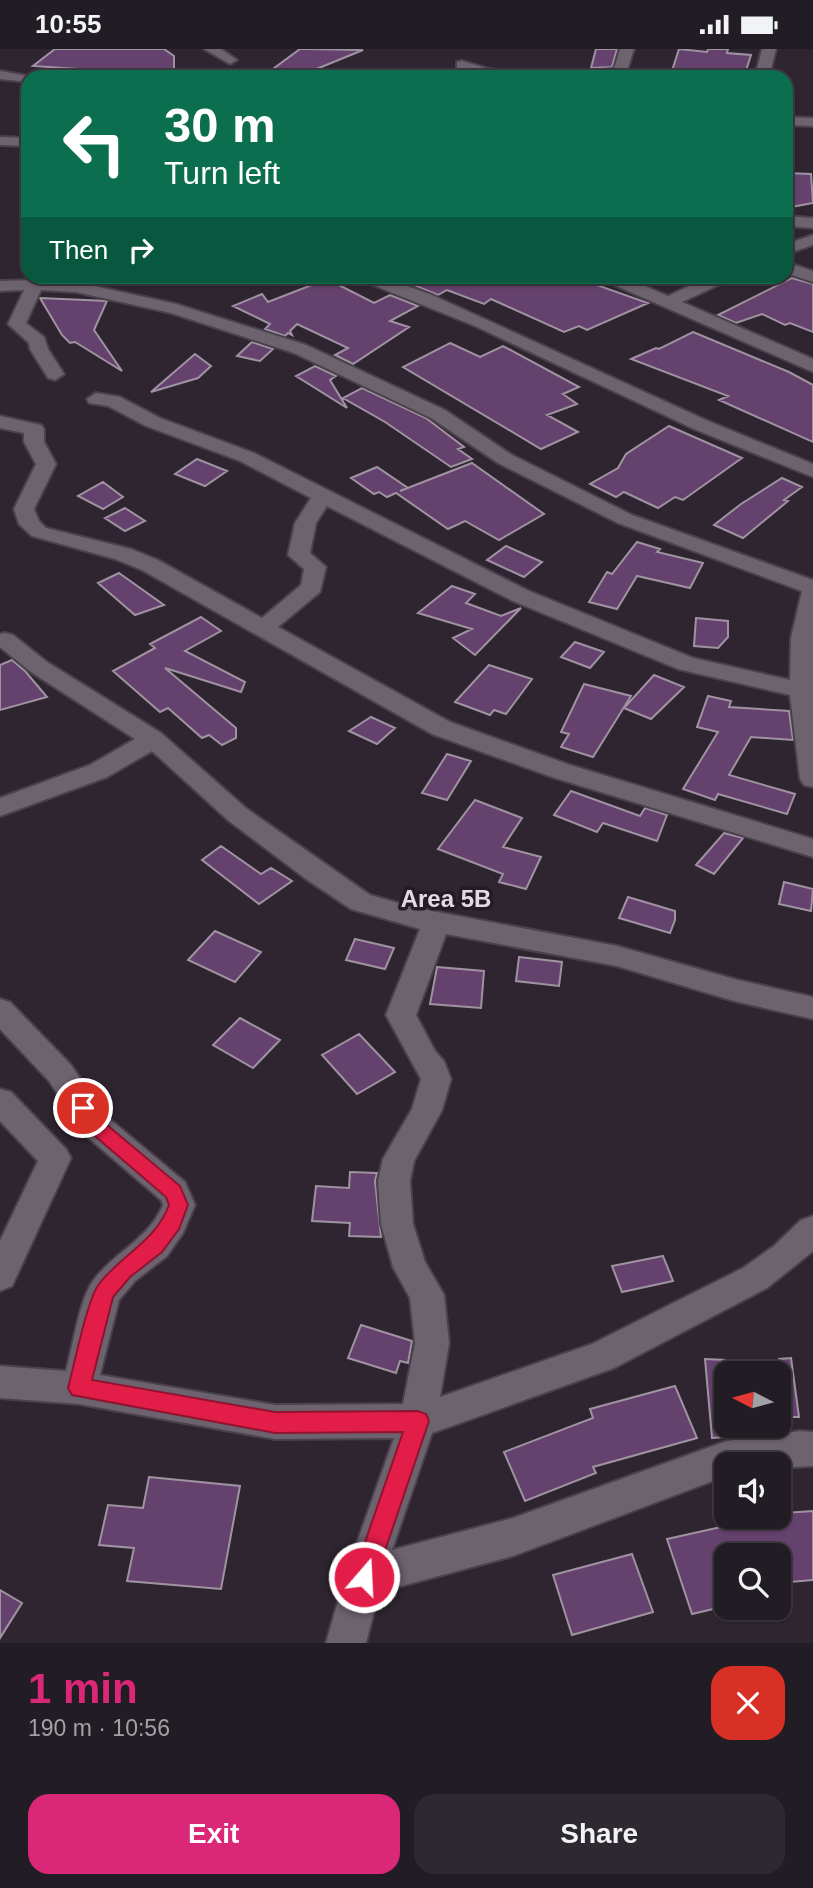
<!DOCTYPE html>
<meta charset="utf-8">
<style>
:root{--surface:#221c24;--page:#2e2931;--text:#f1f3f6;--muted:#a2a1a6;--line:#3f3a41;--accent:#db2777}
body{margin:0;font-family:Helvetica,sans-serif;background:var(--page);color:var(--text);height:100vh;display:flex;flex-direction:column;font-size:26px;white-space:nowrap}
*{box-sizing:border-box;margin:0}
p{font-size:23px;color:var(--muted)}
.icon{flex:none;width:38px;height:38px;fill:none;stroke:currentColor;stroke-width:2;stroke-linecap:round;stroke-linejoin:round}
.map{position:relative;height:1594px;overflow:hidden}
.side{display:flex;flex-direction:column;background:var(--surface);flex:1}
.side>*{flex:none}
.guide{position:absolute;left:21px;top:21px;width:772px;height:214px;border-radius:21px;box-shadow:0 2px 5px #0004,0 0 0 2px var(--line);background:#0b6e4f;color:#fff;overflow:hidden}
.needle{width:46px;rotate:276deg}
.tools{position:absolute;left:714px;top:1312px;display:grid;gap:14px}
.tools a{display:grid;place-items:center;width:77px;height:77px;border-radius:14px;background:var(--surface);box-shadow:0 2px 5px #0004,0 0 0 2px var(--line);font-size:35px}
.pin{position:absolute;display:grid;place-items:center;width:60px;height:60px;color:#fff;margin:-30px;border:4px solid #fff;border-radius:50%;box-shadow:0 2px 7px #0007}
.me{position:absolute;width:77px;margin:-38px;rotate:19deg;stroke-linejoin:round;filter:drop-shadow(0 0 5px #0008)}
.turn{display:flex;align-items:center;gap:24px;height:147px;padding:0 28px;font-size:32px}
.turn .icon{width:91px;height:91px;stroke-width:2.5}
.turn b{display:block;font-size:49px;line-height:60px}
.then{display:flex;align-items:center;height:66px;padding:0 28px;background:#0003;gap:14px;font-size:26px}
.round{display:grid;place-items:center;flex:none;width:74px;height:74px;border-radius:21px;background:var(--page)}
.head{display:flex;align-items:center;justify-content:space-between;height:119px;padding:0 28px}
h1{font-size:42px;font-weight:600;line-height:52px;color:var(--accent)}
.button{display:flex;gap:14px;margin-top:auto;padding:14px 28px}
.button a{flex:1;height:80px;border-radius:21px;background:var(--accent);color:#fff;font-size:28px;font-weight:600;line-height:80px;text-align:center}
.button a+a{background:var(--page);color:var(--text)}
.status{display:flex;justify-content:space-between;align-items:center;height:49px;padding:0 35px;background:var(--surface);direction:ltr}
.status svg{height:19px;fill:currentColor}
.map>svg:first-child{display:block}
.building{fill:#65416d;stroke:#9f93a1;stroke-width:2}
.lines{fill:none;stroke-linecap:round;stroke-linejoin:round}
.minor-casing{stroke:#49414b;stroke-width:4}
.minor{fill:#6d636f;fill-rule:evenodd}
.route{fill:#e11d48;stroke:#92132f;stroke-width:2}
.labels{text-anchor:middle;stroke-width:7;stroke-linejoin:round;paint-order:stroke}
.quarter-label{font-size:24px;font-weight:bold;fill:#e5d9e7;stroke:#241b26}
</style>
<div class="status"><b>10:55</b><svg viewBox="0 0 49 12"><path d="M0 12V9h3v3zM5 12V6h3v6zM10 12V3h3v9zM15 12V0h3v12zM26 1h20v11H26zM47 4h2v5h-2z"/></svg></div>
<div class="map">
<svg width="813" height="1594" viewBox="0 0 813 1594">
<rect width="100%" height="100%" fill="#2e2530"/>
<path class="building" d="M55,0H164L174,7V20L156,25L33,17Z
M300,0H308L363,1L297,28H262Z
M596,0H617L612,18L591,19Z
M679,0L707,3L708,0H728L727,4L751,6L744,28H670Z
M786,124L811,125L813,154L786,159Z
M415,228H574L648,254L587,281L579,277L564,283L491,250L484,255L447,241L438,246L411,235L419,231Z
M792,229L813,235V283L790,274L785,276L762,265L736,274L718,266Z
M327,230L374,254L390,246L418,257L390,272L409,278L353,315L335,306L348,299L297,275L290,282L292,286L288,284L285,287L265,280L270,275L233,257L262,245L268,253Z
M40,249L107,252L94,281L122,322L75,293L70,294L62,286Z
M693,283L789,323L813,336V393L719,351L728,347L631,310L656,299L659,300Z
M252,293L273,300L260,312L237,307Z
M450,294L480,308L503,297L579,338L563,345L577,355L547,366L578,383L541,400L403,318Z
M195,305L211,317L198,329L151,343Z
M315,317L336,327L330,331L347,359L296,327Z
M362,339L426,369L464,398L458,400L472,410L451,418L385,373L343,349Z
M669,377L742,409L683,451L675,448L658,459L624,443L616,448L590,435L618,419L626,405Z
M197,410L227,422L205,437L175,425Z
M472,414L544,465L499,491L465,472L448,480L396,444L387,448L379,443L374,445L351,429L377,418L408,439L400,442Z
M782,429L802,438L784,451L788,452L743,489L714,476L741,455Z
M103,433L123,448L103,460L78,447Z
M125,459L145,472L125,482L105,469Z
M637,493L660,500L657,503L703,514L690,539L637,527L617,560L589,553L607,523L612,525Z
M506,497L542,513L524,528L487,511Z
M119,524L164,556L135,566L98,534Z
M452,537L475,545L466,554L501,567L521,559L475,606L453,589L472,580L418,564Z
M201,568L221,582L185,602L245,633L241,643L165,619L236,679V689L222,696L209,686L202,689L168,659L160,663L113,622L155,599L150,595Z
M696,569L728,572V588L718,599L694,597Z
M575,593L604,603L590,619L561,608Z
M12,611L25,622L47,648L0,661V616Z
M489,616L532,630L506,665L494,661L490,666L455,653Z
M654,626L684,638L651,670L624,659Z
M584,635L631,647L593,708L561,698L569,685L561,683Z
M708,647L731,652L729,658L789,662L793,691L751,688L729,726L795,745L787,765L718,745L715,751L683,740L718,683L697,678Z
M371,668L395,679L377,695L349,682Z
M447,705L471,712L447,751L422,744Z
M571,742L640,767L645,759L667,766L657,792L603,774L597,783L554,766Z
M475,751L522,769L503,798L541,808L526,840L499,833L503,825L438,800Z
M724,784L743,789L714,825L696,816Z
M221,797L261,825L271,819L292,832L259,855L202,811Z
M784,833L813,840L811,862L779,855Z
M628,848L675,862V871L670,884L619,869Z
M215,882L261,903L235,933L188,911Z
M355,890L394,899L385,920L346,911Z
M519,908L562,913L559,937L516,932Z
M437,918L484,922L481,959L430,955Z
M240,969L280,991L253,1019L213,996Z
M359,985L395,1023L357,1045L322,1006Z
M350,1123L377,1124L375,1132L381,1188L349,1187L350,1174L312,1172L316,1137L349,1139Z
M663,1207L673,1232L622,1243L612,1217Z
M361,1276L412,1292L408,1314L400,1312L396,1324L348,1309Z
M791,1309L799,1368H779V1310Z
M705,1310L726,1311V1388L712,1389Z
M675,1337L697,1389L593,1418L596,1424L525,1452L504,1403L593,1369L590,1360Z
M149,1428L240,1437L221,1540L127,1532L134,1499L99,1496L108,1456L143,1459Z
M813,1462V1531L779,1534V1507H726V1557L692,1565L667,1490L766,1468H779V1465L784,1464Z
M632,1505L653,1563L572,1586L553,1526Z
M0,1541L22,1554L0,1589Z"/>
<g class="lines">
<defs>
<path id="minor" d="M204,0H221L237,11L230,15Z
M620,0H634L625,28H557L564,24L614,20Z
M762,0H776L769,28H755Z
M462,12L489,20L524,24L531,28H488L457,19V13Z
M0,22L34,28H28V33L0,30Z
M786,68L813,69V77L786,76Z
M0,88L28,89V97L0,96Z
M786,167L813,169V179L786,177Z
M813,186V196L786,205V195Z
M786,213L813,222V233L786,224Z
M361,228H383L432,246L708,372L813,415V428L694,380L475,277L363,232Z
M603,228H624L668,247L708,228H729L727,232L682,253L813,310V323L605,232Z
M35,231L76,233L176,255L306,296L445,361L512,406L632,466L813,531V738L804,736L800,730L790,646L678,620L513,552L327,457L316,474L310,504L326,518L320,543L278,578L450,673L570,716L813,790V808L552,728L432,685L142,521L115,510L32,487L19,475L14,460L36,415L24,393V384L0,379V367L41,376L44,380V393L56,415L34,460L39,472L46,479L131,500L158,511L262,569L301,536L304,520L288,506L295,474L311,449L240,412L146,377L108,357L89,354L87,350L96,344L120,348L160,369L254,404L529,542L693,609L790,631L791,589L802,542L618,474L498,414L431,369L294,304L171,264L76,243L41,241L26,274L44,288L48,300L64,325L55,331L48,329L30,300L29,294L8,275L24,241L0,242V232Z
M5,584L13,586L47,613L161,684L247,760L370,846L416,859L617,897L734,930L813,948V970L734,952L617,917L446,885L416,966L435,1002L444,1012L451,1030L442,1061L414,1112L410,1132L413,1175L425,1213L444,1246L449,1294L440,1348L592,1295L743,1219L774,1197L801,1171L813,1167V1202L767,1239L614,1319L432,1384L392,1501L513,1469L727,1392L800,1382L813,1383V1417L779,1419V1416H726V1427L513,1507L379,1543L366,1594H326L345,1528L394,1389L275,1390L79,1355L0,1349V1317L66,1322C73,1297 79,1252 93,1232C114,1203 149,1190 163,1156L161,1151L84,1085L49,1032L0,980V950L10,953L71,1016L106,1067L185,1133L195,1156L183,1184L167,1207L135,1232L119,1251L100,1326L275,1356L403,1355L415,1294L410,1249L393,1218L381,1175L378,1132L383,1110L412,1060L421,1030L386,966L420,880L351,860L306,830L229,772L152,702L107,728L0,767V749L90,716L135,690L31,623L0,598V585Z
M0,1040L11,1043L66,1100L71,1109L12,1237L0,1242V1192L38,1112L0,1072Z"/>
</defs>
<use href="#minor" class="minor-casing"/>
<use href="#minor" class="minor"/>
</g>
<path class="route" d="M83,1051L90,1053L101,1071L180,1137L188,1156L179,1180L162,1203L130,1228L113,1248L92,1331L275,1363L418,1362L426,1365L429,1372L373,1537L364,1540L356,1537L353,1528L403,1383L275,1384L72,1346L68,1339C74,1317 87,1251 99,1235C121,1206 156,1192 169,1156L166,1148L88,1081L74,1059L77,1053Z"/>
<g class="labels">
<g class="quarter-label">
<text x="446" y="858">Area 5B</text>
</g>
</g>
</svg>
<div class="tools">
<a><svg class="needle" viewBox="-14 -14 28 28"><path d="M0-13l5 13h-10z" fill="#e53935"/><path d="M0 13l5-13h-10z" fill="#a2a1a6"/></svg></a>
<a><svg class="icon" aria-label="sound" viewBox="0 0 24 24"><path d="M4 9h4l5-4v14l-5-4H4zM17 9q2 3 0 6"/></svg></a>
<a><svg class="icon" aria-label="search" viewBox="0 0 24 24"><circle cx="10" cy="10" r="6"/><path d="M15 15l6 6"/></svg></a>
</div>
<div class="pin" style="left:83px;top:1059px;background:#d93025"><svg class="icon" aria-label="arrive" viewBox="0 0 24 24"><path d="M6 21V4h12l-3 4 3 4H6"/></svg></div>
<svg class="me" style="left:364px;top:1528px" viewBox="-20 -20 40 40"><circle r="17" fill="#e11d48" stroke="#fff" stroke-width="3"/><path d="M0-11L8 9 0 5-8 9z" fill="#fff"/></svg>
<div class="guide">
<div class="turn"><svg class="icon" aria-label="left" viewBox="0 0 24 24"><path d="M17 20v-9H6M10 6l-5 5 5 5"/></svg><div><b>30 m</b>Turn left</div></div>
<div class="then">Then<svg class="icon" aria-label="right" viewBox="0 0 24 24"><path d="M7 20v-9h11M14 6l5 5-5 5"/></svg></div>
</div>
</div>
<section class="side">
<div class="head"><div><h1>1 min</h1><p>190 m · 10:56</p></div><a class="round" style="background:#d93025;color:#fff"><svg class="icon" aria-label="close" viewBox="0 0 24 24"><path d="M6 6l12 12M18 6L6 18"/></svg></a></div>
<div class="button"><a>Exit</a><a>Share</a></div>
</section>
